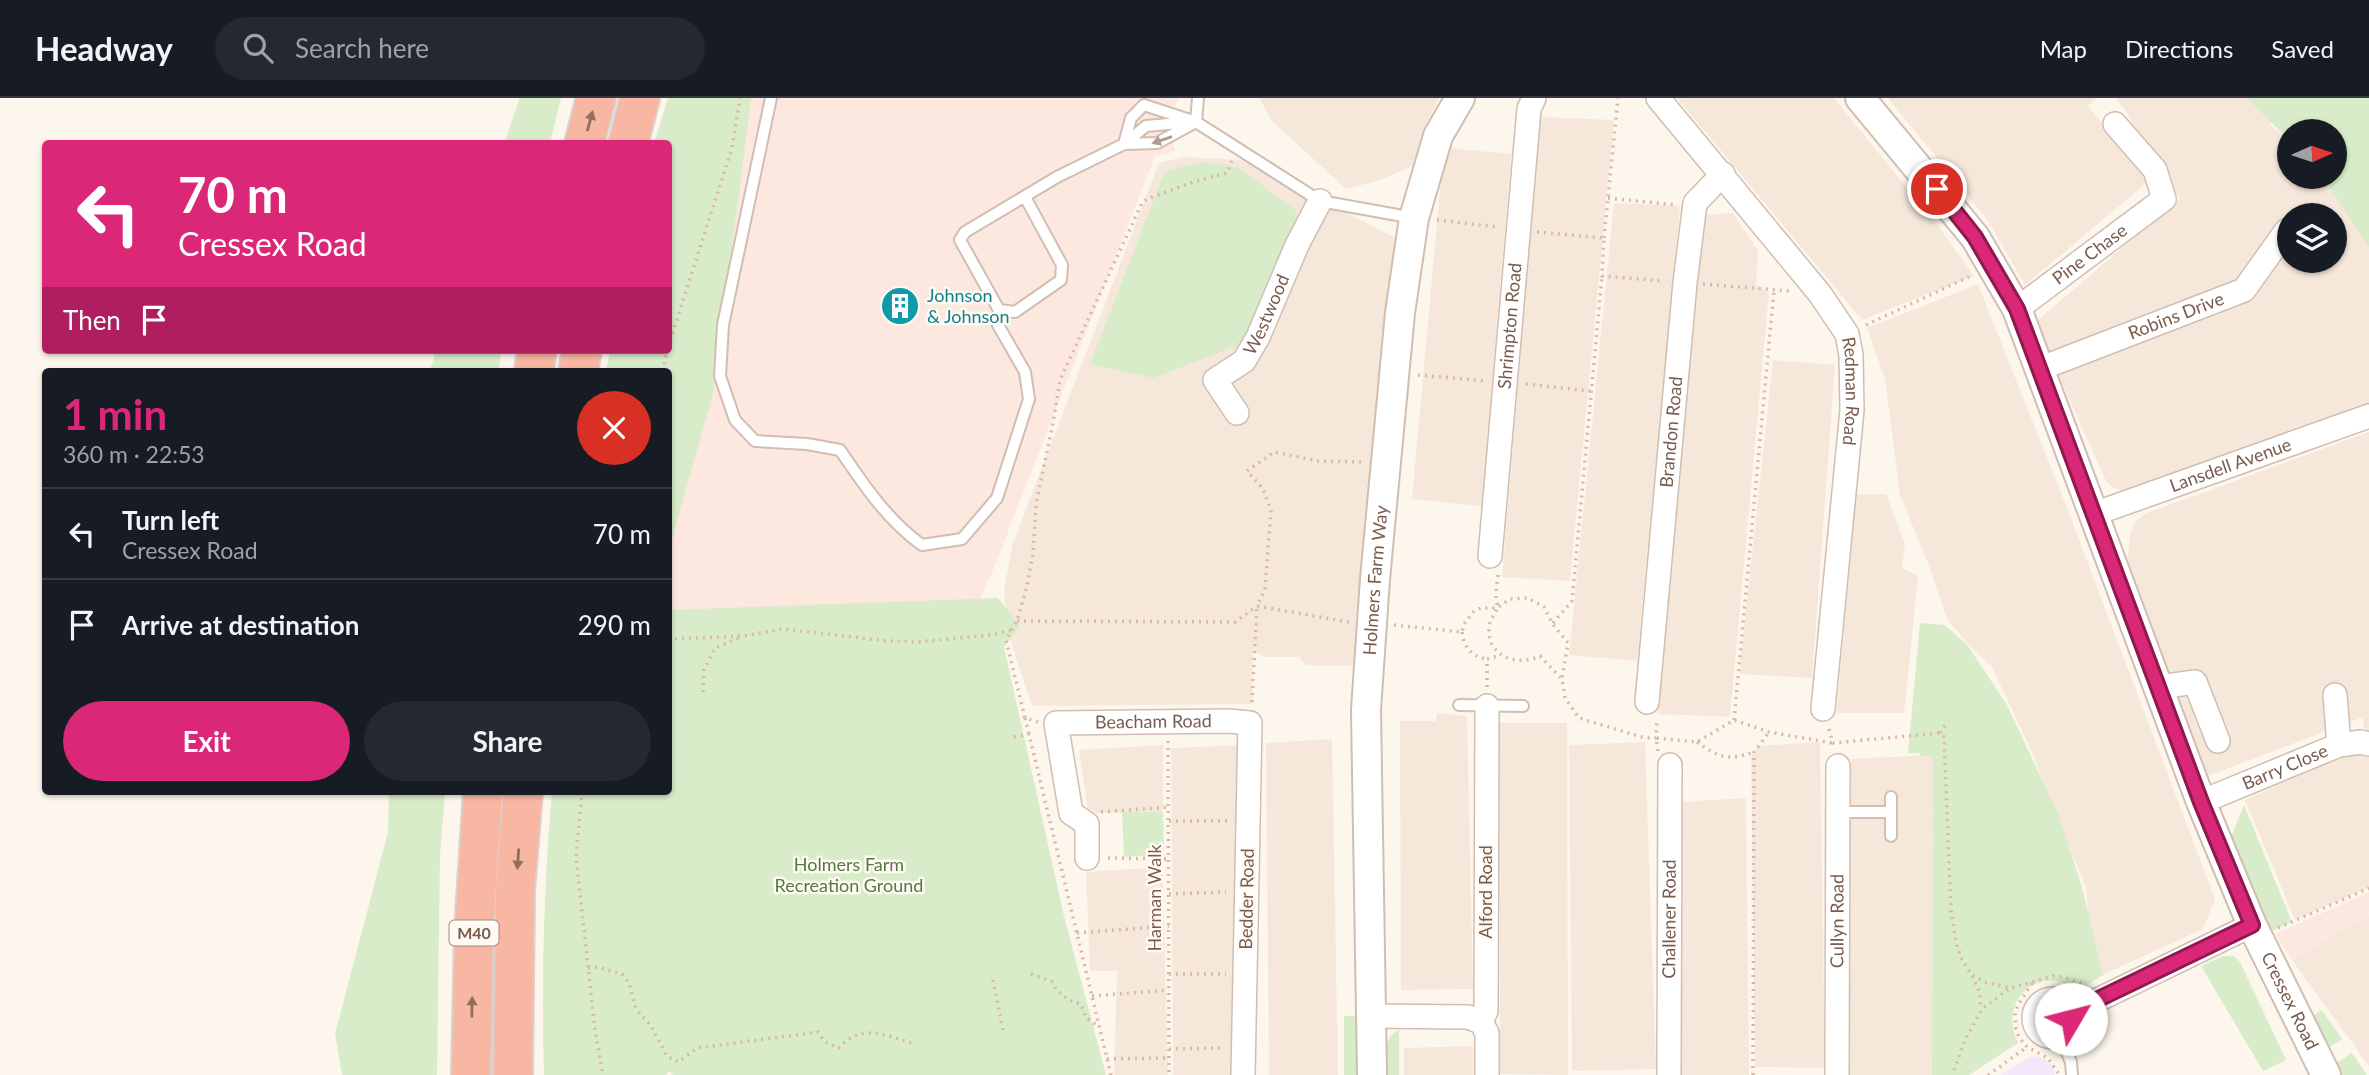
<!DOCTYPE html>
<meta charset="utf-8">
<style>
:root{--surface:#171b24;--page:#242831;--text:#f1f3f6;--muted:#9ea1a6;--line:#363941;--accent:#db2777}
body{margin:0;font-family:Lato,sans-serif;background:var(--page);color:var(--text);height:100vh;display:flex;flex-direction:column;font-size:26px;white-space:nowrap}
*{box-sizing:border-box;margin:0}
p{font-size:23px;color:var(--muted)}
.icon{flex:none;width:38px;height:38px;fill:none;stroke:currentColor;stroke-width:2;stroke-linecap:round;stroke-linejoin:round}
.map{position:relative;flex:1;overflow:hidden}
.panel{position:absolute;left:42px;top:270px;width:630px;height:427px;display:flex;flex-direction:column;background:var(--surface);border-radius:7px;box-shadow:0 2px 5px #0004}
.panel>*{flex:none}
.top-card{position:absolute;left:42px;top:42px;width:630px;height:214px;border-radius:7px;box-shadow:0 2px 5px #0004;background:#db2777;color:#fff;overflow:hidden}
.needle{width:46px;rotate:87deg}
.fabs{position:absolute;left:2277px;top:21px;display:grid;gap:14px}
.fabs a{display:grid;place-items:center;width:70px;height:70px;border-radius:50%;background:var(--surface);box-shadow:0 2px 5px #0004;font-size:35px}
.pin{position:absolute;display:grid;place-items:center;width:60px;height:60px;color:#fff;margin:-30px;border:4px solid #fff;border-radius:50%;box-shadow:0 2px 7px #0007}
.me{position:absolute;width:77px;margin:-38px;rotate:53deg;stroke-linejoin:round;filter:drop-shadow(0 0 5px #0008)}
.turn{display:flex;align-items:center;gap:24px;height:147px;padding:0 21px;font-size:32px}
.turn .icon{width:91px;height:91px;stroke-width:2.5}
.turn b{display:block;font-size:49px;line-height:60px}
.then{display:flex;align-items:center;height:66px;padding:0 21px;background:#0003;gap:14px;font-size:26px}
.round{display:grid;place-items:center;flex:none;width:74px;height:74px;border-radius:37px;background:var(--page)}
.overview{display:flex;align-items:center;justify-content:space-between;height:119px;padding:0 21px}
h1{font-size:42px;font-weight:700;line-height:52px;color:var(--accent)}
.action{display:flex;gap:14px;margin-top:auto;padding:14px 21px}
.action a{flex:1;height:80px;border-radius:42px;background:var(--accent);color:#fff;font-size:28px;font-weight:700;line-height:80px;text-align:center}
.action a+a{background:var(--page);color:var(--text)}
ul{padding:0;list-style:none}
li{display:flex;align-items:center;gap:21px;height:91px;padding:0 21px;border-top:2px solid var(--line)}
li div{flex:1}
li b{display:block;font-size:26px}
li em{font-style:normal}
header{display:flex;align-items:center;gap:42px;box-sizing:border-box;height:98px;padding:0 35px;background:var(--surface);border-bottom:2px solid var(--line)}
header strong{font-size:33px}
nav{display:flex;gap:38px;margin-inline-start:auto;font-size:24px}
.search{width:490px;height:63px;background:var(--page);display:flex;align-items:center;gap:18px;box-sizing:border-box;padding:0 24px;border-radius:38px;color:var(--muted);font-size:26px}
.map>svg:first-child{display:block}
.residential{fill:#f5e8da;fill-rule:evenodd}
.commercial{fill:#fde8e0}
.education{fill:#f3e8fa}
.green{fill:#d8ecc9}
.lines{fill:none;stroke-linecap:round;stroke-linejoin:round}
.service-casing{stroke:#d1beb0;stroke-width:14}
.minor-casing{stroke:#d1beb0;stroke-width:26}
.tertiary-casing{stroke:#d1beb0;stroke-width:32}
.motorway-casing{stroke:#dad1cd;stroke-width:42}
.path{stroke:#d9b8a5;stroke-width:3.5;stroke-dasharray:2 5;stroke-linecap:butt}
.service{stroke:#fff;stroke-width:10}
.minor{stroke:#fff;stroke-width:23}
.tertiary{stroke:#fff;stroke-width:28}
.motorway{stroke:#f7b7a3;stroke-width:38}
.oneway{fill:#936e5e}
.oneway2{fill:#af9d94}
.route-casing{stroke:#8e194d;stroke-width:18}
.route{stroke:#db2777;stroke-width:12}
.labels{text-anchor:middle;stroke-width:5;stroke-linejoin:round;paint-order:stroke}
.shield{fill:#fffaf3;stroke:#a28b7f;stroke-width:2}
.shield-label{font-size:16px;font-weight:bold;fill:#7a5c4d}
.street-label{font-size:18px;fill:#7a5c4d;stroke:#fffaf3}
.culture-label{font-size:18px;fill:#0d838f;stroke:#fffaf3;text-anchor:start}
.park-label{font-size:18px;fill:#537a41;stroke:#fffaf3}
</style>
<header>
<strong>Headway</strong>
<div class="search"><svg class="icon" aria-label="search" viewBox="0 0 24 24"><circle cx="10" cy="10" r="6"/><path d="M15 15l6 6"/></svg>Search here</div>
<nav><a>Map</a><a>Directions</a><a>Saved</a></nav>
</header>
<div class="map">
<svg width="2369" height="977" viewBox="0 0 2369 977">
<rect width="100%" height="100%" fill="#fdf6ec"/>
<path class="residential" d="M1259,0H1439L1422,34L1413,68L1380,82L1346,91L1272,23Z
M1677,0H1834L1941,132L1974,178L1862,222Z
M1888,0H2097L2088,8L2149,83L2025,187L1987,121Z
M2115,0H2249L2272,24L2270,27L2289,41V79H2323L2369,148V310L2136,394L2123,393L2112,389L2106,383L2057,274L2037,223L2180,100L2150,62L2128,16ZM2289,117H2334V163H2289Z
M1540,19L1614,22L1570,483L1502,479Z
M1448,50L1511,56L1482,408L1412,401L1441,81Z
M1183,59L1245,62L1395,140L1375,336L1355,568L1306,567L1299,559H1265L1254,553L1253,548L1252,606L1032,608L1007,532L1004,491L1013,445L1159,65Z
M1614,105L1680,108L1637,563L1569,557Z
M1733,115L1758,153L1756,187L1769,195L1730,619L1658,616L1704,117Z
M1978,186L2067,410L2215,801L2203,831L2093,881L2086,790L2054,710L2031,652L1992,569L1967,545L1947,521L1929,468L1900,397L1885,281L1867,230Z
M1773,262L1835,267L1812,580L1739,576Z
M2369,334V632L2364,630L2363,619L2208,678L2136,488L2128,462L2130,435L2136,423L2147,415Z
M1886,396L1905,446L1902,470L1918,478L1904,615H1837L1855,397Z
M1437,615L1467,618L1473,891L1401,892L1400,623H1436Z
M1499,625H1567L1568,977L1500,976Z
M1332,641L1338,977H1269L1266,645Z
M1645,644L1656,971L1572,973L1569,647Z
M1820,644L1825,970L1755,969L1751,659L1758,648Z
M1163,647V714L1097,715L1088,711L1079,652Z
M1241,647L1240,977H1173L1171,650Z
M2355,653L2369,658V789L2295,822L2245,702L2318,668L2339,656Z
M1933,657L1932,977H1849L1851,661Z
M1746,700L1749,977H1681L1679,704Z
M1163,769L1168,977H1114L1117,873H1090L1086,774Z
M2369,818V968L2292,862L2346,829Z
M1473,948V977H1404V950Z"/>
<path class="commercial" d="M721,0H1179L1175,8H1164L1175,53L1155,58L993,472L968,528L669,538L668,273H662L668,252Z
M2369,794V818L2346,829L2292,862L2275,836Z"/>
<path class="education" d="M2032,958L2043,960L2053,968L2055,977H2000Z"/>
<path class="green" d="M520,0H561L550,45H504Z
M668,0H751L714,292L669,452L668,273H606L610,252H668V46L654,45Z
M2247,0H2369V149L2323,79H2334V33H2289V42Z
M1202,64L1237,69L1295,111L1298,121L1249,243L1153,280L1090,266L1165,73Z
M436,252H502L498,273H430Z
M998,500L1020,528L1004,549L1063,814L1106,977H673L669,973L666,977H544C541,882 544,787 552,693H668L669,512Z
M1920,525L1945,527L1968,548L2007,607L2059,718L2082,789L2103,877L2079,892C2039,865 1997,901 2018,945L1969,977H1932L1933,658H1920V655H1908Z
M389,693H445L440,759L437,977H342L335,936L388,734Z
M2244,707L2292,824L2272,833L2267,831L2230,742Z
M1122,714H1163L1164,756L1124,759Z
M2223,858H2234L2240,864L2286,962L2263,973L2201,868Z
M2322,912L2342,941L2322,954L2309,920Z
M1344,918H1355L1356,933L1361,934V977H1344Z
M1399,932V977H1387C1387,960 1381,940 1399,932Z
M2352,955L2367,977H2336L2331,968Z"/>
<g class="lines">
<defs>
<path id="service" d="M771,0L723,227L720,278L735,322L755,343L807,346L840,352C863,386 888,423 922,447L962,441L997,400L1029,301L1025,274L998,227L999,212
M1198,0L1196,24L1320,103L1414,120
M1124,46L1146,28L1190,24
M1124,46L1157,45L1194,25
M1025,99L1062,167L1061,182L1015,214L999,212L960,142L965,134L1057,79L1124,46L1131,20L1144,7L1196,24
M1459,607L1523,608
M1838,714H1891V699
M1891,714V738
M2059,937L2071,964L2072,977"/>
<g id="minor">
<path id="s1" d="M1658,0L1820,196L1847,236L1851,257L1852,312L1823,611"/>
<path id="s2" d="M2017,211L2164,101L2155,72L2115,26"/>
<path id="s3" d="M2039,271L2244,192L2286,133"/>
<path id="s4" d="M1237,315L1215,282L1244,263L1258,239L1297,147L1320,103"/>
<path id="s5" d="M2094,416L2369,318"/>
<path id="s6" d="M1490,458L1529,11L1534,0"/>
<path d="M2159,589L2195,584L2218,643"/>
<path d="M2335,597L2339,647"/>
<path id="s7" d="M1647,604L1685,185L1695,105L1723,76"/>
<path d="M1487,608L1486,913L1481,924L1487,935V977"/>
<path id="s8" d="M2201,704L2339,647L2361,644L2369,646"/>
<path id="s9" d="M1087,760V726L1071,715L1056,625L1228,623L1250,625L1243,977"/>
<circle cx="2053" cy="920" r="19"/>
<path d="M2071,915L2252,827"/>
<path d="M1371,918L1468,919L1481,924"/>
<path id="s10" d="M1669,977L1670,667"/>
<path id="s11" d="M1837,977L1838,668"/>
</g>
<g id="tertiary">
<path id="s12" d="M1860,0L1975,139L2017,211L2201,704L2252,827L2326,977"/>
<path id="s13" d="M1372,977L1366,612L1375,481L1400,215L1414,120L1438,38L1460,0"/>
</g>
<path id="motorway" d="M584,46L596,0
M628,46L640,0
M534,273L537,252
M578,273L582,252
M471,977L474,833L483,693
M513,977L515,792L523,693"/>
</defs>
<use href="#service" class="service-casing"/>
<use href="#minor" class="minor-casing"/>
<use href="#tertiary" class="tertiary-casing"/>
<use href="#motorway" class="motorway-casing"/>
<path class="path" d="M1608,100L1675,107
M1437,122L1498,129
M1537,134L1604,140L1602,178L1664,183
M1604,140L1618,0
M1703,186L1790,193
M1866,227L1973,177
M668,249L732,50L740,0
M663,273L667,252
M1418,277L1487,283
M1526,286L1591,293
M1498,477C1497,484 1496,492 1496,499C1496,503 1498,507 1497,510C1495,517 1489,522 1489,530C1487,559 1518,569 1540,558L1562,581
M1017,523L1235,524L1257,508
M1349,524L1257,508L1265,491L1271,412L1263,391L1247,373L1274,354L1318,363L1365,364
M1553,525L1572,503L1602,178
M1394,527L1462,534L1464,526L1474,513L1481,510H1497L1510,501L1528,500L1544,509L1552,525L1568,545L1562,581L1565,600L1579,620L1645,640H1656L1657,622
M1462,534C1464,549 1471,558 1486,561
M668,541L743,538L782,531L888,543L918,544L991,537L1012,532
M1487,589V561L1501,557
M703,594L704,572L715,550L741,539
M1252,604L1257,508
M1025,620L1029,636
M1734,622L1774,192
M1038,624L1025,620L1006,542L1017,523L1027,488L1033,455L1036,406L1053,325L1060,282L1142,105L1147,101L1196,83L1227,75L1232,62
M1829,631L1833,645L1940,635L1944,639L1951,813L1956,844L1961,860L1971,876L1984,884L1997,887L2011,890L2053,878L2063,879L2084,886
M1940,635L1947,624
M1014,639L1029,636L1111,977
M1168,643L1169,977
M1697,644C1720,660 1727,663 1754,654
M1658,653L1656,640L1697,644L1734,622L1769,634L1832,645
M582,693L576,759L595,932L603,977
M1101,714L1169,709
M1169,723H1230
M1108,760L1169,761
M1169,796L1226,794
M2278,830L2369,790
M1077,835L1169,828
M588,870L597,869L622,876L629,885L636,911L651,928L667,958L678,964L697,950L818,934L825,944L839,950C859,926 884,936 911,945
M1031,876L1052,884C1059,897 1067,902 1081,906L1086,920L1098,928
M1169,876H1226
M1972,878L1979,893L1981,910
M993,882L1003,932
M2032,885L2018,907L2015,915L2016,931L2019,939L2027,949L2048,960L2058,975
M1092,898L1169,892
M1169,951L1223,950
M1107,961L1168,960
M1954,972L1965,942L1982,911L2009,891
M1753,977L1754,654L1769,634
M1988,977L2027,949"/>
<use href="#service" class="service"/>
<use href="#minor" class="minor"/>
<use href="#tertiary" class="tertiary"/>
<use href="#motorway" class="motorway"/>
</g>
<defs><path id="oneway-solid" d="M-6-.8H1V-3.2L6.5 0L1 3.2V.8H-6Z" transform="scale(1.75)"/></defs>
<g class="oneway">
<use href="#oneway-solid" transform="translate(590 23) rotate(-75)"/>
<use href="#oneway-solid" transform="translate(518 761) rotate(94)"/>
<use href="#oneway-solid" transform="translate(472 909) rotate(-89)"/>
</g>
<use class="oneway2" href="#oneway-solid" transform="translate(1162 42) rotate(161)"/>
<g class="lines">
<defs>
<path id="route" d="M1937,91L1975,139L2017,211L2201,704L2252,827L2084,908L2071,915V921"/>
</defs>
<use href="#route" class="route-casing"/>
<use href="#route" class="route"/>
</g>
<defs>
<symbol id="building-disc" viewBox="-11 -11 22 22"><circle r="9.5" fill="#0f9aa8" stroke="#fffaf3"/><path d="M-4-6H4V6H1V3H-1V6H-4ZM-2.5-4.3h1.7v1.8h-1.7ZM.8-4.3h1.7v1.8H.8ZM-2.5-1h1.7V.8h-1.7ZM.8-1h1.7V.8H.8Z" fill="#fff"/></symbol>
</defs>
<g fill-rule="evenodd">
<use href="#building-disc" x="878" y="186" width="44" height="44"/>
</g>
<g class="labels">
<rect class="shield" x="449.5" y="822.5" width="49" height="25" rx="5"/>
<g class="shield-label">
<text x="474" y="841">M40</text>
</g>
<g class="street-label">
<text dy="6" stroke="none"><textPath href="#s2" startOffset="91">Pine Chase</textPath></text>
<text dy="6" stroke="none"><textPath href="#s4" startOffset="126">Westwood</textPath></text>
<text dy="6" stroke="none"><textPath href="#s3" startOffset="147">Robins Drive</textPath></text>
<text dy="6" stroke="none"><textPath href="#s6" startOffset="231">Shrimpton Road</textPath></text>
<text dy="6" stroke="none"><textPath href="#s1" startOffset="360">Redman Road</textPath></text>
<text dy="6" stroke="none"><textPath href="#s7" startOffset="271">Brandon Road</textPath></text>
<text dy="6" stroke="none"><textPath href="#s5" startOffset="145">Lansdell Avenue</textPath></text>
<text dy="6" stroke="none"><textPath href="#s13" startOffset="495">Holmers Farm Way</textPath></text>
<text dy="6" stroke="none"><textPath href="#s9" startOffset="242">Beacham Road</textPath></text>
<text dy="6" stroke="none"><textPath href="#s8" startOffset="91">Barry Close</textPath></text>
<text transform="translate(1486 794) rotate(-90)" y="6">Alford Road</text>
<text transform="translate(1155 800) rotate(-90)" y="6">Harman Walk</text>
<text transform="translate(1247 801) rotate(-89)" y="6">Bedder Road</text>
<text dy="6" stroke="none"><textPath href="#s10" startOffset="156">Challener Road</textPath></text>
<text dy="6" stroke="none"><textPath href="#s11" startOffset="154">Cullyn Road</textPath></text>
<text dy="6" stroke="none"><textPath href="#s12" startOffset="1008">Cressex Road</textPath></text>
</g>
<g class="culture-label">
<text x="927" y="204">Johnson<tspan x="927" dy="21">&amp; Johnson</tspan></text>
</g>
<g class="park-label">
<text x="849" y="773">Holmers Farm<tspan x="849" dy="21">Recreation Ground</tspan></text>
</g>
</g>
</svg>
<div class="fabs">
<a><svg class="needle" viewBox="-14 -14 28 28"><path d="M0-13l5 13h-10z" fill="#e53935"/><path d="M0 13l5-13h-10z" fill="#9ea1a6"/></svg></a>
<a><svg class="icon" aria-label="layers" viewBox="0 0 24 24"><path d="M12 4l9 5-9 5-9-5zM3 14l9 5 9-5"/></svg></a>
</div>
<div class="pin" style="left:1937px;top:91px;background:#d93025"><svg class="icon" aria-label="arrive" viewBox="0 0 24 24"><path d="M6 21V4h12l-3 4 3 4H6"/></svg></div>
<svg class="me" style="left:2071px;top:921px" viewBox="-20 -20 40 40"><circle r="19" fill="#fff"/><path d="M0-13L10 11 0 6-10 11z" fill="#db2777"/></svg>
<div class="top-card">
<div class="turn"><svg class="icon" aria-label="left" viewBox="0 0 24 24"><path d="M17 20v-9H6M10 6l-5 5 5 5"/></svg><div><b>70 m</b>Cressex Road</div></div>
<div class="then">Then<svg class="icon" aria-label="arrive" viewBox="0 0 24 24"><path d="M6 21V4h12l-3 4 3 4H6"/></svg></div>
</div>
<section class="panel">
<div class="overview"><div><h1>1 min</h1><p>360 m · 22:53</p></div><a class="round" style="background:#d93025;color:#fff"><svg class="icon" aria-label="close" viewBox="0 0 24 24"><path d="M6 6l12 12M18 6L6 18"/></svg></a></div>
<ul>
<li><svg class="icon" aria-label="left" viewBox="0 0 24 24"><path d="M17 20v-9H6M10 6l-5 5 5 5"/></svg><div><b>Turn left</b><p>Cressex Road</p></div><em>70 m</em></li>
<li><svg class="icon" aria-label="arrive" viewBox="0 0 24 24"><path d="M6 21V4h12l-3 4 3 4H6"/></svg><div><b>Arrive at destination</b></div><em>290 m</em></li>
</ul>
<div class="action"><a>Exit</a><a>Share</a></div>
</section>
</div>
